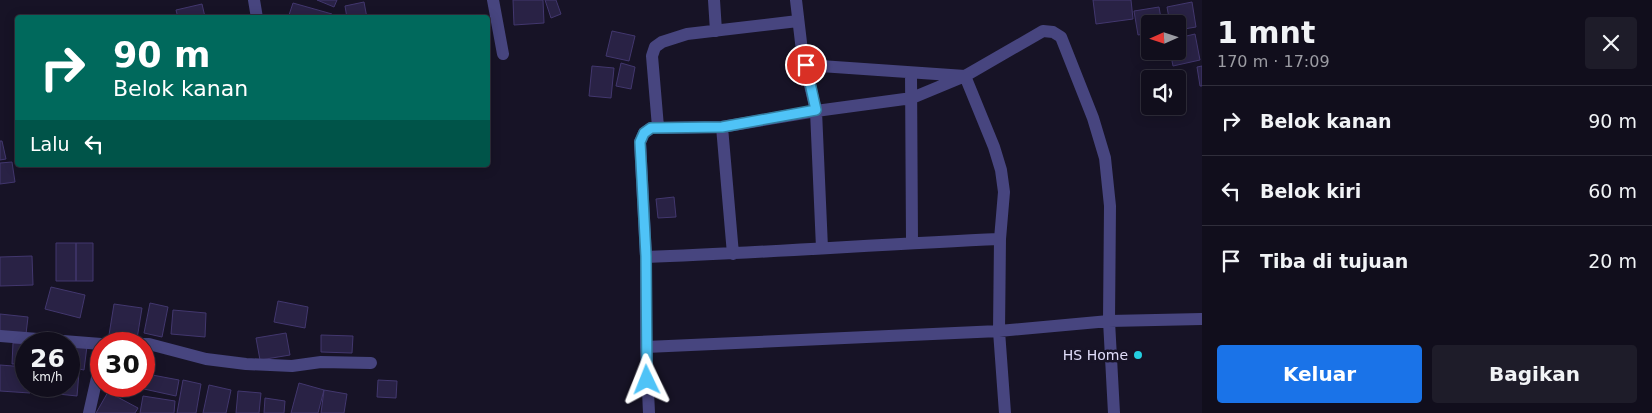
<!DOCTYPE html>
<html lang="id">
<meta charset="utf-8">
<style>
:root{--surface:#110e1c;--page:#1e1c29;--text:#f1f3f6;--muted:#9c9ca3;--line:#302e3b;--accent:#1a73e8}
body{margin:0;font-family:"DejaVu Sans",sans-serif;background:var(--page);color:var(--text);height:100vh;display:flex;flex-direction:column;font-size:19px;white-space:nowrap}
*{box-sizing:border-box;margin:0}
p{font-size:16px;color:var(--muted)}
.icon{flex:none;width:28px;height:28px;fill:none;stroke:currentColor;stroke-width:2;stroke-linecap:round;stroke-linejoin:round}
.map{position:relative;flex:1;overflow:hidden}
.sheet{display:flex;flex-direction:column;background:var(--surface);width:450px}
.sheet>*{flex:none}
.guide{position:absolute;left:15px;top:15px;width:475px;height:152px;border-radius:5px;box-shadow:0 2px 12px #0003,0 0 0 1px var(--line);background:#00695c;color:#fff;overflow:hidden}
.needle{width:32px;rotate:267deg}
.controls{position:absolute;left:1141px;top:15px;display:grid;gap:10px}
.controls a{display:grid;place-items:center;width:45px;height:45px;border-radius:5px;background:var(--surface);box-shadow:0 2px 12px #0003,0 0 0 1px var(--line);font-size:25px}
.speed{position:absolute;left:15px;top:332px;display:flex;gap:10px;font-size:25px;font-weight:700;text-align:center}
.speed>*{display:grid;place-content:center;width:65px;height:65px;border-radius:50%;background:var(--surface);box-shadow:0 2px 12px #0003,0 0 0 1px var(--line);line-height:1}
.speed small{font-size:12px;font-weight:400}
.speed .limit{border:8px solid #d22;background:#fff;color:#111}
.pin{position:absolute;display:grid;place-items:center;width:42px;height:42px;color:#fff;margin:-21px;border:2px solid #fff;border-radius:50%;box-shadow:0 1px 5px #0007}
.me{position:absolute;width:55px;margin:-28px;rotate:358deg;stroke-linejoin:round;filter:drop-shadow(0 0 4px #0008)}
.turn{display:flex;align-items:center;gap:18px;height:105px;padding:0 15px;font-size:22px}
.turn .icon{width:65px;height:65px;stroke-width:2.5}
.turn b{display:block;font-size:35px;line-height:42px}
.then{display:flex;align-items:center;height:48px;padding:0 15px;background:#0003;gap:10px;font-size:19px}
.round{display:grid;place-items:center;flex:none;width:52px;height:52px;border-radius:5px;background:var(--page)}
.headline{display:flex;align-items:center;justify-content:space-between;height:85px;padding:0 15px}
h1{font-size:30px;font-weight:600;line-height:38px}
.action{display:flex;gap:10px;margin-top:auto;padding:10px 15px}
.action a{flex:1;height:58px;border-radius:5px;background:var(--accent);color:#fff;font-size:20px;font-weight:600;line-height:58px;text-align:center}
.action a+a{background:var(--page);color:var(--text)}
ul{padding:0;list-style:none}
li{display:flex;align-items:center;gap:15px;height:70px;padding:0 15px;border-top:1px solid var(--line)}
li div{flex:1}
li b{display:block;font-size:19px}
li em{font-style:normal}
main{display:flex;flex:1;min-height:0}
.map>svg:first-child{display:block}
.building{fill:#292245;stroke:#42376e}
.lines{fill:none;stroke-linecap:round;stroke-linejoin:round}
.street{stroke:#47457f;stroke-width:12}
.route-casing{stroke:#337fa1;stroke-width:12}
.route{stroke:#4fc3f7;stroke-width:9}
.poi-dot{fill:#24cee0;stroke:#171326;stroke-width:2}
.labels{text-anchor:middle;stroke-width:5;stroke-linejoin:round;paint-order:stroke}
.poi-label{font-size:14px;fill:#e1ddfa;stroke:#171326;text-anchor:end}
</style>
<main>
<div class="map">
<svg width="1202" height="413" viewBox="0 0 1202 413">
<rect width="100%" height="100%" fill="#171326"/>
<path class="building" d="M317,0H337L334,7Z
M513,0H543L544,23L514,25Z
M545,0H556L561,14L551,18Z
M1093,0H1131L1133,19L1096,24Z
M364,2L367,18H347L345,6Z
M1192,2L1196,27L1178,30V24H1170L1167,7Z
M293,3L332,14L331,18H288Z
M202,4L205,17L178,18L176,10Z
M1159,7L1162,24H1150V33L1138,35L1134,11Z
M612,31L635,36L629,61L606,56Z
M1195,34L1200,60L1173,66L1170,51H1178V38Z
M621,63L635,67L631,89L616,86Z
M592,66L614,68L611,98L589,96Z
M1202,66V86H1200L1197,67Z
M0,141H2L6,159L0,160Z
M12,162L15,182L0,184V163Z
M674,197L676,217L658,218L656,199Z
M56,243H76V281H56Z
M76,243H93V281H76Z
M32,256L33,285L0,286V257Z
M51,287L85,295L80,318L45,309Z
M278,301L308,307L305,328L274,322Z
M150,303L168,307L162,337L144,333Z
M114,304L142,308L137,339L109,335Z
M173,310L206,313L205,337L171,334Z
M0,314L28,317L26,334L0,331Z
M286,333L290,355L260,360L256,338Z
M321,335L353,336L352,353L321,352Z
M13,343L26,344V364H12Z
M69,344L87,346L84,370L69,367Z
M0,365L26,367V386H30V393L0,391Z
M69,371L79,372L77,396L39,392V386H69Z
M147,374L179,380L176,396L144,389Z
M183,380L201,384L196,413H177Z
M378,380L397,381L396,398L377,397Z
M299,383L324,390L318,413H291Z
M209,385L231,390L226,413H203Z
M324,390L347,394L344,413H321Z
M238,391L261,393L259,413H236Z
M108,392L138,408L135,413H96Z
M143,396L175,401L174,413H140Z
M265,398L285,401L284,413H264Z"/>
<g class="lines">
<path class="street" d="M254,0L257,18
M493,0L503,54
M714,0L716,31
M796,0L802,51L816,111L822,248
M806,65L965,76L994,147L1001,170L1004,192L1000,239L999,331L1005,413
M911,73L912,242
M658,127L652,56L655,47L662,42L687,34L798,21
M722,127L733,254
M646,257C764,253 882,244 1000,239
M0,336L101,344
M144,344H149L206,359L246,364L292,366L321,362L371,363
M646,347L999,331L1109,321L1202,319
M89,413L101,360
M649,413L646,347V257L640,142L644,133L651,128L722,127L816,111L912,98L965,76L1043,31L1053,32L1061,37L1093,118L1105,158L1110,206L1109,321L1114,413"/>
</g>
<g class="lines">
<defs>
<path id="route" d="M647,380L646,256L640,142L644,133L651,128L722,127L816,110L806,65"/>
</defs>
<use href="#route" class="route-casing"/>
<use href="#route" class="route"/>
</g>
<circle class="poi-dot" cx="1138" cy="355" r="5"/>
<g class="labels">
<g class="poi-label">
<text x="1128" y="360">HS Home</text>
</g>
</g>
</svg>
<div class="controls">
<a><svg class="needle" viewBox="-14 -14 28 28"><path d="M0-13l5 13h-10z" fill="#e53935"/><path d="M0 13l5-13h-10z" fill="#9c9ca3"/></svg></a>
<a><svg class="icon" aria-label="sound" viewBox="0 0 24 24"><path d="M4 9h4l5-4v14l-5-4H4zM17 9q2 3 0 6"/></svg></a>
</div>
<div class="speed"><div>26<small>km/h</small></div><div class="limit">30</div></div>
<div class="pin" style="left:806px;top:65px;background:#d93025"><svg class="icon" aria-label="arrive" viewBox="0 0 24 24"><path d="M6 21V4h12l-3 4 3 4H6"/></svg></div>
<svg class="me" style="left:647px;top:380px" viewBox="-20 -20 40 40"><path d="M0-17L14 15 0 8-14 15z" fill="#4fc3f7" stroke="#fff" stroke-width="4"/></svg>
<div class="guide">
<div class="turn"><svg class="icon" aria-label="right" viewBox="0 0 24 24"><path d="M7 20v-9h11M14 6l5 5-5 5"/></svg><div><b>90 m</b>Belok kanan</div></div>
<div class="then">Lalu<svg class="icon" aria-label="left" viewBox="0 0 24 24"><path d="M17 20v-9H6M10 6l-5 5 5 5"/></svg></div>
</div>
</div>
<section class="sheet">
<div class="headline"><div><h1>1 mnt</h1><p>170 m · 17:09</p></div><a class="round"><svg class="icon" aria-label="close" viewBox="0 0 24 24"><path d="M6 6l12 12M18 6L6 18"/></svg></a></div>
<ul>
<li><svg class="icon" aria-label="right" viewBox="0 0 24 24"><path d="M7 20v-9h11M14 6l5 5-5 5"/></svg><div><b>Belok kanan</b></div><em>90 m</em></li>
<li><svg class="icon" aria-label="left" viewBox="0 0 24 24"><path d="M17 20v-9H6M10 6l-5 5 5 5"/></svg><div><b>Belok kiri</b></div><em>60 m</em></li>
<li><svg class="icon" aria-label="arrive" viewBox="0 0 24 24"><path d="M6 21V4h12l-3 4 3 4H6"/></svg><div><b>Tiba di tujuan</b></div><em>20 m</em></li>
</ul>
<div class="action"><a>Keluar</a><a>Bagikan</a></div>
</section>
</main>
